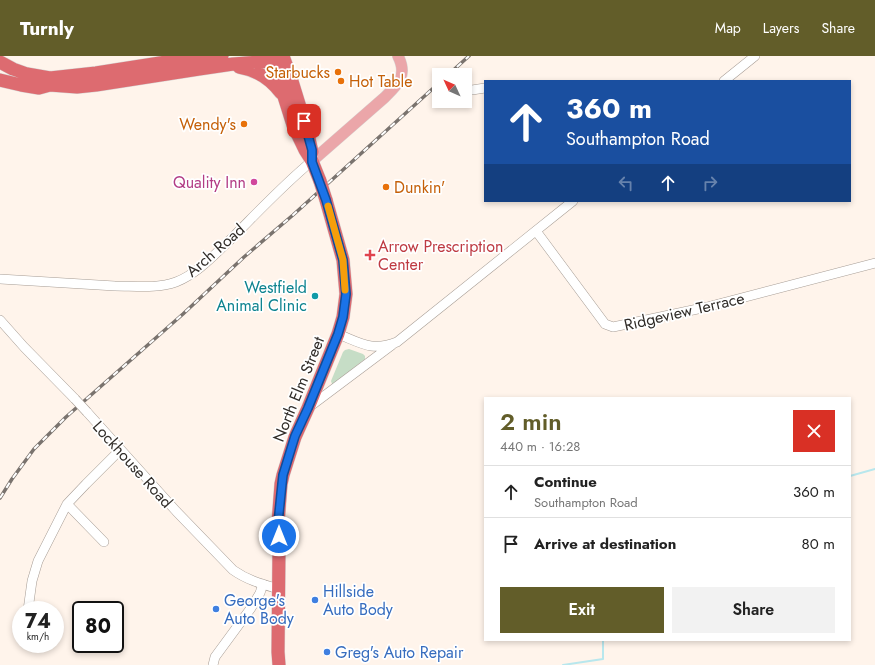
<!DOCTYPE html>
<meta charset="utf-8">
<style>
:root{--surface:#fff;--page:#f2f2f2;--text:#222;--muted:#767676;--line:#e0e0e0;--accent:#625d29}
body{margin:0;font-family:Jost,sans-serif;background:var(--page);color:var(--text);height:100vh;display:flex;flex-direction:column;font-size:15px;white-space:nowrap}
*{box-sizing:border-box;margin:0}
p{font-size:13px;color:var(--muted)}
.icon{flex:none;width:22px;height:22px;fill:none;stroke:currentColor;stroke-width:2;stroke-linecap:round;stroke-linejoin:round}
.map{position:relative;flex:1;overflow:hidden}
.drawer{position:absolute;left:484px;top:341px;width:367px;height:244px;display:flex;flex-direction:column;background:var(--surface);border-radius:0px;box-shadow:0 2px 6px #0003}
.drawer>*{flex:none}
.hud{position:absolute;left:484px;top:24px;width:367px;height:122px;border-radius:0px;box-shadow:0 2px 6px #0003;background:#1a4fa0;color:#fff;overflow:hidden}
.needle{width:26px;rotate:314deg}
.buttons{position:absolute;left:432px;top:12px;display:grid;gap:8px}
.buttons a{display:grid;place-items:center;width:40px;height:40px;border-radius:0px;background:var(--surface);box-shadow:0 2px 6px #0003;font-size:20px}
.speed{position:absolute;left:12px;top:545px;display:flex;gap:8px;font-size:20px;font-weight:700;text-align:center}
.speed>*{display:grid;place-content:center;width:52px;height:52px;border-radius:50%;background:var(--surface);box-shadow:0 2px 6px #0003;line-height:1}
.speed small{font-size:10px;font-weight:400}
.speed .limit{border:2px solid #111;border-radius:6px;background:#fff;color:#111}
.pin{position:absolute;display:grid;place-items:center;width:34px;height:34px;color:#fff;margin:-17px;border-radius:8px;box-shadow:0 2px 6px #0006}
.me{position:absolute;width:44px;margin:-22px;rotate:0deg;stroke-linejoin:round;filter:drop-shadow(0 0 3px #0008)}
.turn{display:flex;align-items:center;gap:14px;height:84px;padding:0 16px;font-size:18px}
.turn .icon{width:52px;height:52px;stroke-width:2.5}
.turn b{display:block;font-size:28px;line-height:34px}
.lanes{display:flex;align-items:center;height:38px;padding:0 16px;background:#0003;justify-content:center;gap:20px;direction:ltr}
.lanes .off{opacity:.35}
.round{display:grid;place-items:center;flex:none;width:42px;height:42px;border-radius:0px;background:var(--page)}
.headline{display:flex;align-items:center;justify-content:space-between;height:68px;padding:0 16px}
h1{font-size:24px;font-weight:600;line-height:30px;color:var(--accent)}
.button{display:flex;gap:8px;margin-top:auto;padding:8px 16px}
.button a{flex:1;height:46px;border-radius:0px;background:var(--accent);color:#fff;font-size:16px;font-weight:600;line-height:46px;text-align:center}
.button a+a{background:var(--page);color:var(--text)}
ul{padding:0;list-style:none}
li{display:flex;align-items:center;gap:12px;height:52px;padding:0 16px;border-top:1px solid var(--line)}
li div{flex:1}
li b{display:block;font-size:15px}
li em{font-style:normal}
header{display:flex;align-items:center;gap:24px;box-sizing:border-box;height:56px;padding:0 20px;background:var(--accent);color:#fff}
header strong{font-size:19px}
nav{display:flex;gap:22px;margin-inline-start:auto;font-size:14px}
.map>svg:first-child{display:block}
.green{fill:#c6ddc6}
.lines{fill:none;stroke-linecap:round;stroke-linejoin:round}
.stream{stroke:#b8e7ed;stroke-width:2}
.minor-casing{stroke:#a79d95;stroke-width:10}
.major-casing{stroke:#d6d5d4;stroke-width:12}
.highway-casing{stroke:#d6d5d4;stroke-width:14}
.minor{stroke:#fff;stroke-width:9}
.major{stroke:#eba6a9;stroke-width:11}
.highway{stroke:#dd6b70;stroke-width:13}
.rail-casing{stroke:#7a736e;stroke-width:3.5}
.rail{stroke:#fff;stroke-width:2;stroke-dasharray:6;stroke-linecap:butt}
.minor-bridge-casing{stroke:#a79d95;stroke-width:10;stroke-linecap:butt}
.highway-bridge-casing{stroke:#d6d5d4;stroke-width:14;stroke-linecap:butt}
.minor-bridge{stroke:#fff;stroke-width:9}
.highway-bridge{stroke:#dd6b70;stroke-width:13}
.route-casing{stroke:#114b97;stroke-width:10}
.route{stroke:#1a73e8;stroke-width:7}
.slow{stroke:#f59e0b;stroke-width:7}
.food-dot{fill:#e8710a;stroke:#fff;stroke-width:1.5}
.hotel-dot{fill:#d1479c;stroke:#fff;stroke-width:1.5}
.health-dot{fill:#e0444e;stroke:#fff;stroke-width:1.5}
.culture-dot{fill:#0f9aa8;stroke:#fff;stroke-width:1.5}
.shop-dot{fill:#3f7fe0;stroke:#fff;stroke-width:1.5}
.labels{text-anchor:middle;stroke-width:3.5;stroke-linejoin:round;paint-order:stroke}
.food-label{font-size:16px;fill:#c56008;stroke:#fff;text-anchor:end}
.hotel-label{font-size:16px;fill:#b23c85;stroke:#fff;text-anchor:end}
.health-label{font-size:16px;fill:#be3a42;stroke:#fff;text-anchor:start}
.street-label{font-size:16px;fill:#302c28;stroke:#fff}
.culture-label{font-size:16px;fill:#0d838f;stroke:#fff;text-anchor:end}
.shop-label{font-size:16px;fill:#366cbe;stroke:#fff;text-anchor:start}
</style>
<header>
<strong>Turnly</strong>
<nav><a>Map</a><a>Layers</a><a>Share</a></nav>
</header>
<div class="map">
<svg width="875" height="609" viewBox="0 0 875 609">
<rect width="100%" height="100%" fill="#fff4eb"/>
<path class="green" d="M349,293L363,298L365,300V303L333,328H332L331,325L343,296L345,294Z"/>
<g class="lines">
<path class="stream" d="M850,420L875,413
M563,609L603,603V584"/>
<defs>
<path id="minor" d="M724,25L755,0
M472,34L485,32
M536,175L605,268L613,271L707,251L875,207
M0,223C38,225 77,228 115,230C135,230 157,233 176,226C197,218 214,199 231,183C257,157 283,129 312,105
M0,264L24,291L75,343
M338,278C361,287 372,296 397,286L573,145
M308,352L392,289
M87,356L176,455L233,514C247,524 262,528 279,533
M67,448L104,486
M28,554L32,525L38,505L67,448L86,428L120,394
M213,609L215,601L251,552L260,537L263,528"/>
<path id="major" d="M312,105L384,42C398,28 408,20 398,0"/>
<path id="highway" d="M270,0L275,12L293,69L305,94L312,105L320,125
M283,0L291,22L307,74L312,96
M0,6L13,13L27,18L50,22L96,17L172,5L222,0
M239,11C257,14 270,22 281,37
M0,24L21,29L39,32L50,29L77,31L96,29L199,13L233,8L272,5L283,2
M279,609L278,596L279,492L278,467L281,428L283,419L295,381L308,352L338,278L343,261L346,238L343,204L326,144"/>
</defs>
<use href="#minor" class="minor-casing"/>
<use href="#major" class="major-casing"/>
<use href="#highway" class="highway-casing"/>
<use href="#minor" class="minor"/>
<use href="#major" class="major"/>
<use href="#highway" class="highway"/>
<defs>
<path id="rail" d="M448,19L469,0
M0,442L12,423L34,393L66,361L183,258L244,201L293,159L439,27"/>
</defs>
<use href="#rail" class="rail-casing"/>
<use href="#rail" class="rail"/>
<defs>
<path id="minor-bridge" d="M75,343L87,356"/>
<path id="highway-bridge" d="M320,125L326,144"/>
</defs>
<use href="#minor-bridge" class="minor-bridge-casing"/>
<use href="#highway-bridge" class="highway-bridge-casing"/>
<use href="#minor-bridge" class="minor-bridge"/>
<use href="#highway-bridge" class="highway-bridge"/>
</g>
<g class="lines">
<defs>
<path id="route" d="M279,480L278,467L282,428L283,419L295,380L308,352L338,278L343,261L346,238L343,204L326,144L312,106V94L304,65"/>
</defs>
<use href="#route" class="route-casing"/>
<use href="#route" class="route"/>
<path class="slow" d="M328,150L343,204L345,234"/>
</g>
<g class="food-dot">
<circle cx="338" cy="16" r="4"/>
<circle cx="341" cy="25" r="4"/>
<circle cx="244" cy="68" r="4"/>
<circle cx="386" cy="131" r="4"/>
</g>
<circle class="hotel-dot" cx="254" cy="126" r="4"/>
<path class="health-dot" d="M368 193h4v4h4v4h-4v4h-4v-4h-4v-4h4z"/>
<circle class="culture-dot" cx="315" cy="240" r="4"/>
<g class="shop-dot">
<circle cx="315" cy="544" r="4"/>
<circle cx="216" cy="553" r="4"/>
<circle cx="327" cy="596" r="4"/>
</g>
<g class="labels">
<g class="food-label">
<text x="330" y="22">Starbucks</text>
<text x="349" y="31" text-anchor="start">Hot Table</text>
<text x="236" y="74">Wendy's</text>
<text x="394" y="137" text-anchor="start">Dunkin'</text>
</g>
<g class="hotel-label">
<text x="246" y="132">Quality Inn</text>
</g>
<g class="health-label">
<text x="378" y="196">Arrow Prescription<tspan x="378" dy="18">Center</tspan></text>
</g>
<g class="street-label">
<text transform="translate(215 194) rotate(-41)" y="6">Arch Road</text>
<text transform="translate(684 255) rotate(-13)" y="6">Ridgeview Terrace</text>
<text transform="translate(298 333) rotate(-68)" y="6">North Elm Street</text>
<text transform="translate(133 408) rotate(48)" y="6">Lockhouse Road</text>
</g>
<g class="culture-label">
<text x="307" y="237">Westfield<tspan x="307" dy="18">Animal Clinic</tspan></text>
</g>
<g class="shop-label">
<text x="323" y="541">Hillside<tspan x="323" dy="18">Auto Body</tspan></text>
<text x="224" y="550">George's<tspan x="224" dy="18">Auto Body</tspan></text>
<text x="335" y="602">Greg's Auto Repair</text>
</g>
</g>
</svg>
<div class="buttons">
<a><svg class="needle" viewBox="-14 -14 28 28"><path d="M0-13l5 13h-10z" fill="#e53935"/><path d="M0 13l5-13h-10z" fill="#767676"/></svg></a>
</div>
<div class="speed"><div>74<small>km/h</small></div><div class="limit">80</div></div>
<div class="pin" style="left:304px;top:65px;background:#d93025"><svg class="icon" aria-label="arrive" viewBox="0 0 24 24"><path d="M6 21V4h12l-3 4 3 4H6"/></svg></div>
<svg class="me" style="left:279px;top:480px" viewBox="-20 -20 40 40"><circle r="17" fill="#1a73e8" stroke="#fff" stroke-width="3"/><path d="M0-11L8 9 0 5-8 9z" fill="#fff"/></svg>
<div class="hud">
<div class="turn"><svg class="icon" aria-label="ahead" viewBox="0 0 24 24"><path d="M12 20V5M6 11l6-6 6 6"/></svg><div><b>360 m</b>Southampton Road</div></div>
<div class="lanes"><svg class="icon off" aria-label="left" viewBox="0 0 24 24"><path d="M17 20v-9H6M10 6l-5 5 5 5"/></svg><svg class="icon" aria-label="ahead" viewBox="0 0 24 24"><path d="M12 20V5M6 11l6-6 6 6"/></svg><svg class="icon off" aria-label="right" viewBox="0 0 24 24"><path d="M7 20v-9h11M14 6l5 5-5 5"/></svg></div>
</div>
<section class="drawer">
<div class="headline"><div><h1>2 min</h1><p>440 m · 16:28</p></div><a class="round" style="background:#d93025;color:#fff"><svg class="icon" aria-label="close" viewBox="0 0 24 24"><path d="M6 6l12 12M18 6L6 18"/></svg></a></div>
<ul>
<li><svg class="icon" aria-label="ahead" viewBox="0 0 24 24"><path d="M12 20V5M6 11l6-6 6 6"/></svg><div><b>Continue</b><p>Southampton Road</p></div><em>360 m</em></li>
<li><svg class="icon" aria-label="arrive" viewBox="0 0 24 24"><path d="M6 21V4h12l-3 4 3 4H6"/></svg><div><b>Arrive at destination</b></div><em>80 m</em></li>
</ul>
<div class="button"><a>Exit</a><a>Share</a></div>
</section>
</div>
